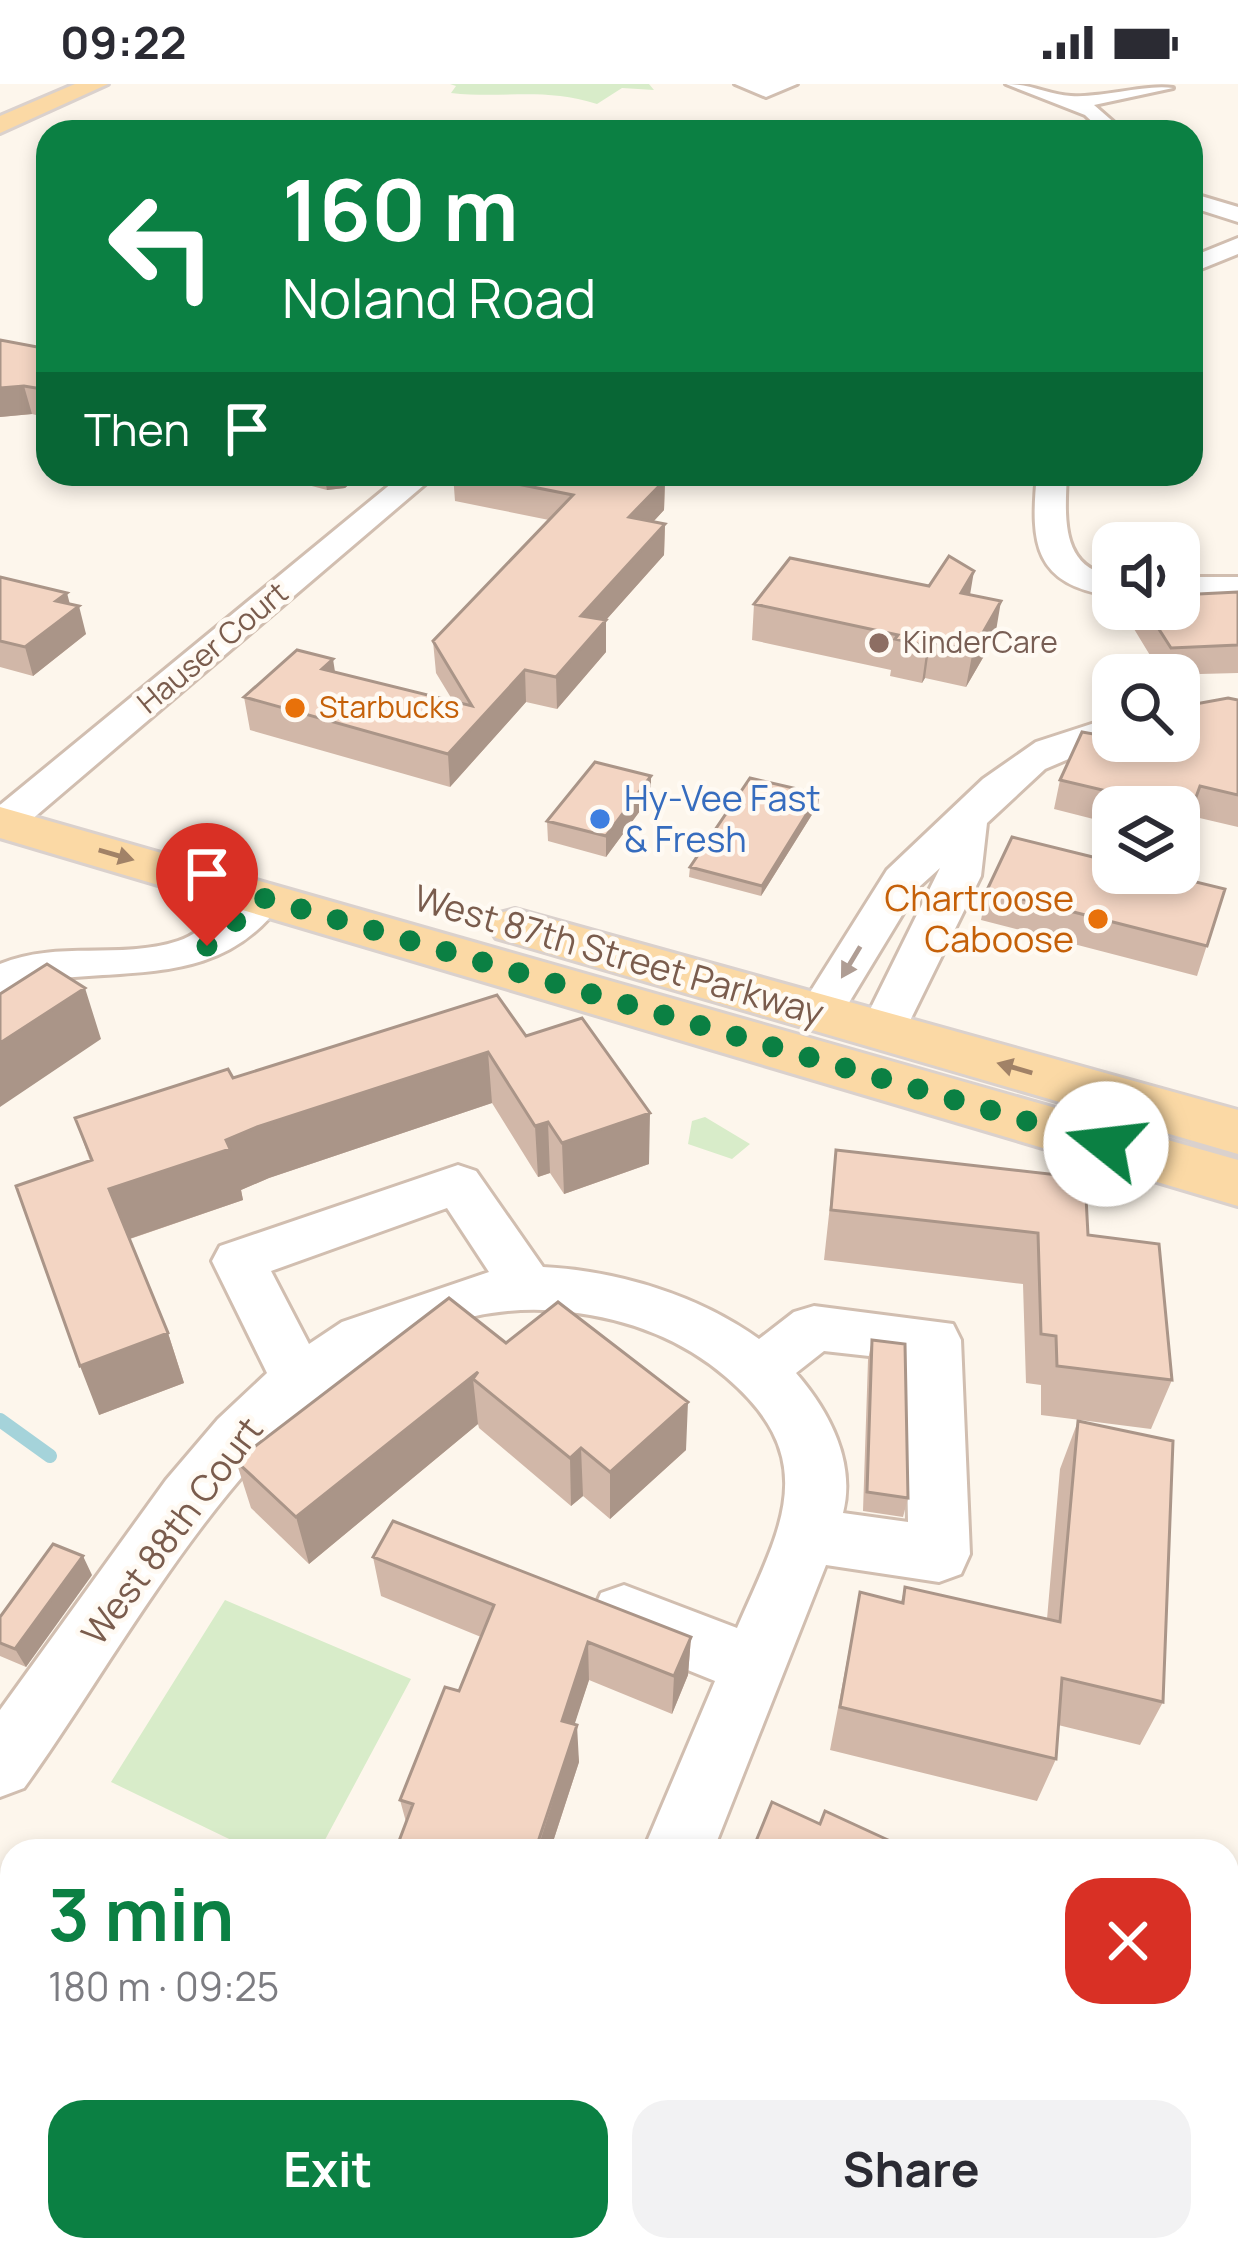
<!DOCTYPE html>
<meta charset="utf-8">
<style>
:root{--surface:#fff;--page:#f2f2f3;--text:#2b2b33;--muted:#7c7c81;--accent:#0b8043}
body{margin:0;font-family:Manrope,sans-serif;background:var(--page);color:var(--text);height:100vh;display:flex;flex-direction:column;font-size:45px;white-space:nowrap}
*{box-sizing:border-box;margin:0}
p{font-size:39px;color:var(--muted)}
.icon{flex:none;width:66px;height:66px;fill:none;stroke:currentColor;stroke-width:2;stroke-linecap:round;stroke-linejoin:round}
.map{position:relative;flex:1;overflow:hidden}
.drawer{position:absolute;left:0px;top:1755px;width:1239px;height:423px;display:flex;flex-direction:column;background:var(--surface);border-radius:36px 36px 0 0;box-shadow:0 6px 18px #0003}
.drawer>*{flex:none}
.top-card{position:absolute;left:36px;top:36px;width:1167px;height:366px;border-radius:36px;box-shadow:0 6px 18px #0003;background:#0b8043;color:#fff;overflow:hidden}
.controls{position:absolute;left:1092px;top:438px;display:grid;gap:24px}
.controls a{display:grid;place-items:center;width:108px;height:108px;border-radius:24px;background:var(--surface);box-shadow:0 6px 18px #0003;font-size:60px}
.pin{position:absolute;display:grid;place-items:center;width:102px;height:102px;color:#fff;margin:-123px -51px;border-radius:50% 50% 50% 0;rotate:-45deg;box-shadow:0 0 12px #0007}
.pin .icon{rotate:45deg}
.me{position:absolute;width:132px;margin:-66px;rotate:286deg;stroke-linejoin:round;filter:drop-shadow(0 0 9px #0008)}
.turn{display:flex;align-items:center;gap:42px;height:252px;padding:0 48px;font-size:54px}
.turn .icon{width:156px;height:156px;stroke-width:2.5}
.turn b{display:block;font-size:84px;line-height:102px}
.then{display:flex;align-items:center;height:114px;padding:0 48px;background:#0003;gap:24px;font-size:45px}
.round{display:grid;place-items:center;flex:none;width:126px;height:126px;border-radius:36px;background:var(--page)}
.headline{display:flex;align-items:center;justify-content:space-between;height:204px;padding:0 48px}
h1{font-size:72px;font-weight:700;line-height:90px;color:var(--accent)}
.cta{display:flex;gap:24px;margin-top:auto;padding:24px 48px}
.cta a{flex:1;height:138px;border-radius:36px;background:var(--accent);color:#fff;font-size:48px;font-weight:700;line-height:138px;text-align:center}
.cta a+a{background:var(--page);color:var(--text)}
.status{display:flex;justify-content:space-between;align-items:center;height:84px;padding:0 60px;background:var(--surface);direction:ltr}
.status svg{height:33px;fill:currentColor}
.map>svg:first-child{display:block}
.green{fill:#d8ecc9}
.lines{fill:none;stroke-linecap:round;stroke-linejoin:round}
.stream{stroke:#a5d3da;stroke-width:14}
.minor-casing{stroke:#d1beb0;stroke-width:6}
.major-casing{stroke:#dad1cd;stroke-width:6}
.minor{fill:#fff;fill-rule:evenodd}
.major{fill:#fbd9a5;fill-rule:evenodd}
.wall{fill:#d1b7a8}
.shaded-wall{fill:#aa9588}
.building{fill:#f3d5c3;stroke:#aa9588;stroke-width:3}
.oneway{fill:#a18267}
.oneway2{fill:#af9d94}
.route{stroke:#0b8043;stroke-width:21;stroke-dasharray:0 37.8}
.education-dot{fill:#8d6e63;stroke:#fffaf3;stroke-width:4.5}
.food-dot{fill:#e8710a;stroke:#fffaf3;stroke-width:4.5}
.shop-dot{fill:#3f7fe0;stroke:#fffaf3;stroke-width:4.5}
.labels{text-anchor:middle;stroke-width:9;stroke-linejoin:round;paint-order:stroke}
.far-education-label{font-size:30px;fill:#785e54;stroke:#fffaf3;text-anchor:start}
.far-street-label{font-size:30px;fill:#7a5c4d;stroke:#fffaf3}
.far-food-label{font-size:30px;fill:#c56008;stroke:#fffaf3;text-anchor:start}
.shop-label{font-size:36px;fill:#366cbe;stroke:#fffaf3;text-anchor:start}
.food-label{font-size:36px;fill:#c56008;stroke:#fffaf3;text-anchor:end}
.street-label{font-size:36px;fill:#7a5c4d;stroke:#fffaf3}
</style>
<div class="status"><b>09:22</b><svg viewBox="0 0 49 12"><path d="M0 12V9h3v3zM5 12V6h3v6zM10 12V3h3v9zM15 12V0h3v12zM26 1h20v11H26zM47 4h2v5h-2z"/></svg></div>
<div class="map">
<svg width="1238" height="2176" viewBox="0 0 1238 2176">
<rect width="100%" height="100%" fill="#fdf6ec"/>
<path class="green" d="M450,0H649L654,6L622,4L597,20C543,3 503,15 451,9L456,2Z
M705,1033L750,1060L732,1075L688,1060L692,1037Z
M225,1516L411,1595L319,1767H254L111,1698Z"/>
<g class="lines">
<path class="stream" d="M0,1336L50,1372"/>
<defs>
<path id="minor" d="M735,0H797L766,13Z
M1006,0C1032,0 1049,11 1071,12C1103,14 1145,0 1173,4L1094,21L1125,48H1103L1085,31Z
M1191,109L1238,123V138L1191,123Z
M1238,154V170L1191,189V173Z
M403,390H437L17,748L0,751V721Z
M1037,390H1067C1065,433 1060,484 1113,492V512C1034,501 1030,460 1037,390Z
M1179,493H1238V513H1179Z
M1113,633V656L1045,685L987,739L981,792L900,957L883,962L866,957L860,946L940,784L919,803L836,940L820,944L804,940L797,929L887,786L983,695L1036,658Z
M263,801L278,805L285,814C227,899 143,885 54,895C35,897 18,907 0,912V880C58,856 120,876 178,857C212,846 230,809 263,801Z
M458,1081L476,1087L543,1183C618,1187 698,1211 759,1255L794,1228L814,1222L953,1240L961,1256L970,1470L961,1490L939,1498L826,1481L713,1767H643L715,1597L601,1551L592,1530L601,1509L624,1501L737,1544C779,1446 825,1377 726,1293C682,1255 628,1235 570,1228C307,1195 152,1528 24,1704L0,1713V1626L166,1396L218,1335L267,1289L212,1177L220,1162ZM447,1124L489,1188L342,1238L309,1260L271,1187ZM824,1267L905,1276L908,1438L843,1429C856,1378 829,1327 796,1289Z
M1238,2011V2131L1232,2134L1238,2137V2176H1167L1169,2166H1227V2015Z
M569,2166H657L661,2176H573Z
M734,2166H822L826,2176H738Z"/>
<path id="major" d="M75,0H108L0,49V32Z
M0,723L1238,1076V1122L0,754Z
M515,825L1238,1026V1070L496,854L488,842L496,830Z"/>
</defs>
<use href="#minor" class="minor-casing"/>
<use href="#major" class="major-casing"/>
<use href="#minor" class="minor"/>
<use href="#major" class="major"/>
</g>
<path class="wall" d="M48,101V129L42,102Z
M0,256L48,265V334L32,330L0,333Z
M266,390H361L345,404L327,406Z
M453,390H633L665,396L664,426L653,438L665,440L664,471L606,536V568L557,625L526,618L450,703L250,646L244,613L335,588L453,617L436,589L433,557L549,436L455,417Z
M0,493L70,520L86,550L33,592L0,583Z
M1238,508V589L1162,591L1131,540L1135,525H1179Z
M970,511L995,553L966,603L925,594L922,599L890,592L891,586L752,556L754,520Z
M1238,616V743L1191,732L1182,757L1179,756V723H1113V740L1054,725L1060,696L1093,650Z
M651,692V712L606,773L548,757L547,737Z
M819,710L818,721L761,812L689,793L690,783Z
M1225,805L1197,892L981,836L987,806Z
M526,952L649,1080L564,1110L550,1089L538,1093L492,1019L269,1094L241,1106L243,1116L130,1155L168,1249L184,1299L99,1331L90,1077L75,1034L233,994Z
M836,1066L1088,1151L1172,1296L1151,1345L1041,1331V1301L1026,1299L1023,1200L824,1176Z
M872,1256L908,1414L903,1433L863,1427L868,1276Z
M506,1259L686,1366L610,1435L583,1412L571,1422L479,1344L478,1340L309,1480L251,1424L236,1377Z
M1078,1337L1163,1618L1140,1661L1058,1641L1056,1675L1037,1717L830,1666L860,1508L901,1518L905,1503L1047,1535L1060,1385Z
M373,1473L691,1553L688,1591L672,1630L589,1596L574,1640L579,1678L550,1767H396L406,1738L400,1716L459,1607L481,1553L381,1512Z
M92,1491L26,1583L0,1572V1533Z"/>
<path class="shaded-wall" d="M24,302L32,330L0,333V304Z
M324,390H361L345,404L327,406Z
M665,396L664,426L629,464V433Z
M665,440L664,471L606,536V568L557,625L556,593L581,532Z
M974,487L968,523L961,509Z
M67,509L72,528L79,522L86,550L33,592L25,563L56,517Z
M1001,517L995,553L966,603L973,566Z
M930,558L925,594L922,599L927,562Z
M333,575L338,607L322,585Z
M525,586L526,618L450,703L448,670Z
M651,692V712L606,773V752Z
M819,710L818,721L761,812L762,802Z
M85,904L101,955L0,1023V959Z
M488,968L492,1019L269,1094L241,1106L243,1116L126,1156L109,1105L257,1043Z
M650,1029L649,1080L564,1110L562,1059Z
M548,1038L550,1089L538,1093L535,1042Z
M168,1249L184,1299L99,1331L80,1282Z
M478,1288L473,1295L478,1340L309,1480L296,1433Z
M688,1318L686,1366L610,1435V1388Z
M581,1364L583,1412L571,1422L570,1374Z
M83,1472L92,1491L26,1583L15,1565Z
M691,1553L688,1591L672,1630L674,1592Z
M588,1558L589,1596L564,1673L562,1637Z
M577,1641L579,1678L550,1767H537Z
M187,2166H219L211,2176H179Z
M334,2166H359L352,2176H327Z"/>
<path class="building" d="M204,42L214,48H173Z
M0,256L48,265V306L24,302L0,304Z
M467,390H633L665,396L629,433L665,440L581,532L606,536L556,593L525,586L448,670L244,613L297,566L333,575L322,585L472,622L433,557L573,411Z
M949,472L974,487L961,509L1001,517L973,566L930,558L927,562L895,555L898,551L754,520L790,474L929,502Z
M0,493L67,509L56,517L79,522L25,563L0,557Z
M1238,508V561L1171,564L1146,525H1179V511Z
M1228,614L1238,616V711L1200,702L1191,727L1060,696L1082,648L1093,650L1108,637L1113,636V657H1179V623Z
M595,678L651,692L606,752L547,737Z
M750,694L819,710L762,802L690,783Z
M1012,753L1113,778V789H1159L1225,805L1207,862L987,806Z
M47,880L85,904L0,959V910Z
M497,911L526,952L582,934L650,1029L562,1059L548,1038L535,1042L488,968L257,1043L226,1056L230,1065L109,1105L168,1249L80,1282L16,1102L92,1076L75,1034L228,985L233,994Z
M836,1066L1085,1094L1088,1151L1159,1160L1172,1296L1057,1282L1056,1252L1041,1250L1038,1149L831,1126Z
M449,1214L506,1259L558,1218L688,1318L610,1388L581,1364L570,1374L473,1295L478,1288L296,1433L236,1377Z
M872,1256L905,1260L908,1414L867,1408Z
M1078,1337L1173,1357L1163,1618L1062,1594L1056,1675L840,1623L860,1508L903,1519L905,1503L1060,1538Z
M393,1437L691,1553L674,1592L588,1558L562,1637L577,1641L536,1764L516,1759L513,1767H403L396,1765L413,1720L400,1716L445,1603L459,1607L494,1521L373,1473Z
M53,1460L83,1472L15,1565L0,1559V1533Z
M772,1718L820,1740L825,1727L912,1767H752Z
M6,2008L12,2014V2166H187L179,2176H0V2014Z
M233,2166H334L327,2176H306L300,2171L297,2176H243Z"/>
<defs><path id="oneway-solid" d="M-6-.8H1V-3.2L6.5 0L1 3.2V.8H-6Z" transform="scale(3)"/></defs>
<g class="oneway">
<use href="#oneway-solid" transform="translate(116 771) rotate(16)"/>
<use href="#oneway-solid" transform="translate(1015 984) rotate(-164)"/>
</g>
<use class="oneway2" href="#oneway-solid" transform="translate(851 878) rotate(121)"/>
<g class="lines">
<path class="route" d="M207,862L263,814L1106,1060"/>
</g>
<circle class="education-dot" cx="879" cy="559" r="12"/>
<g class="food-dot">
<circle cx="295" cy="624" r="12"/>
<circle cx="1098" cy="835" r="12"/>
</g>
<circle class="shop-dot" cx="600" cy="735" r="12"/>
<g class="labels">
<g class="far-education-label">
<text x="903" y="569">KinderCare</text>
</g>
<g class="far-street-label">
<text transform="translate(213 564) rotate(-40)" y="10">Hauser Court</text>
</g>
<g class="far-food-label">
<text x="319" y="634">Starbucks</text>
</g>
<g class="shop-label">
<text x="624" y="727">Hy-Vee Fast<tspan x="624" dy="41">&amp; Fresh</tspan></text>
</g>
<g class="food-label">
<text x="1074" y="827">Chartroose<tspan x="1074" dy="41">Caboose</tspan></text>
</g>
<g class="street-label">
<text transform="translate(619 871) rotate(16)" y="13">West 87th Street Parkway</text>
<text transform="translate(172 1447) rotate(-53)" y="13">West 88th Court</text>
</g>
</g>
</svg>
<div class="controls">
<a><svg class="icon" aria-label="sound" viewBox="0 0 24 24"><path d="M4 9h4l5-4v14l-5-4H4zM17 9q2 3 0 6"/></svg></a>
<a><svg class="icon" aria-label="search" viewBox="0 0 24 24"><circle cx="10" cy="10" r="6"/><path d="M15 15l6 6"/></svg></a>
<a><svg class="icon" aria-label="layers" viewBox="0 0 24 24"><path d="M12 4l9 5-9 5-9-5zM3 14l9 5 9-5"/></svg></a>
</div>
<div class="pin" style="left:207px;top:862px;background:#d93025"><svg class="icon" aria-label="arrive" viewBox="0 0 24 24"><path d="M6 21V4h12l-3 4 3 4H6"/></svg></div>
<svg class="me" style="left:1106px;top:1060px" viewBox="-20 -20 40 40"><circle r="19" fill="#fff"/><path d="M0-13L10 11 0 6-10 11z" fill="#0b8043"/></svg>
<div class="top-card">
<div class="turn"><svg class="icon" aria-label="left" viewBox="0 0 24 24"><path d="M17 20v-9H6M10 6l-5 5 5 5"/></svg><div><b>160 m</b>Noland Road</div></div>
<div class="then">Then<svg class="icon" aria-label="arrive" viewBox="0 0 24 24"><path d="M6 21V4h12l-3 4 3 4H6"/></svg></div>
</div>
<section class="drawer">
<div class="headline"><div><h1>3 min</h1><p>180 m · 09:25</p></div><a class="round" style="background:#d93025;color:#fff"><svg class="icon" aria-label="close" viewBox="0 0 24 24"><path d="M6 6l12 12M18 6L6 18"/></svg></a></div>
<div class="cta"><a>Exit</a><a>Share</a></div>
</section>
</div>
